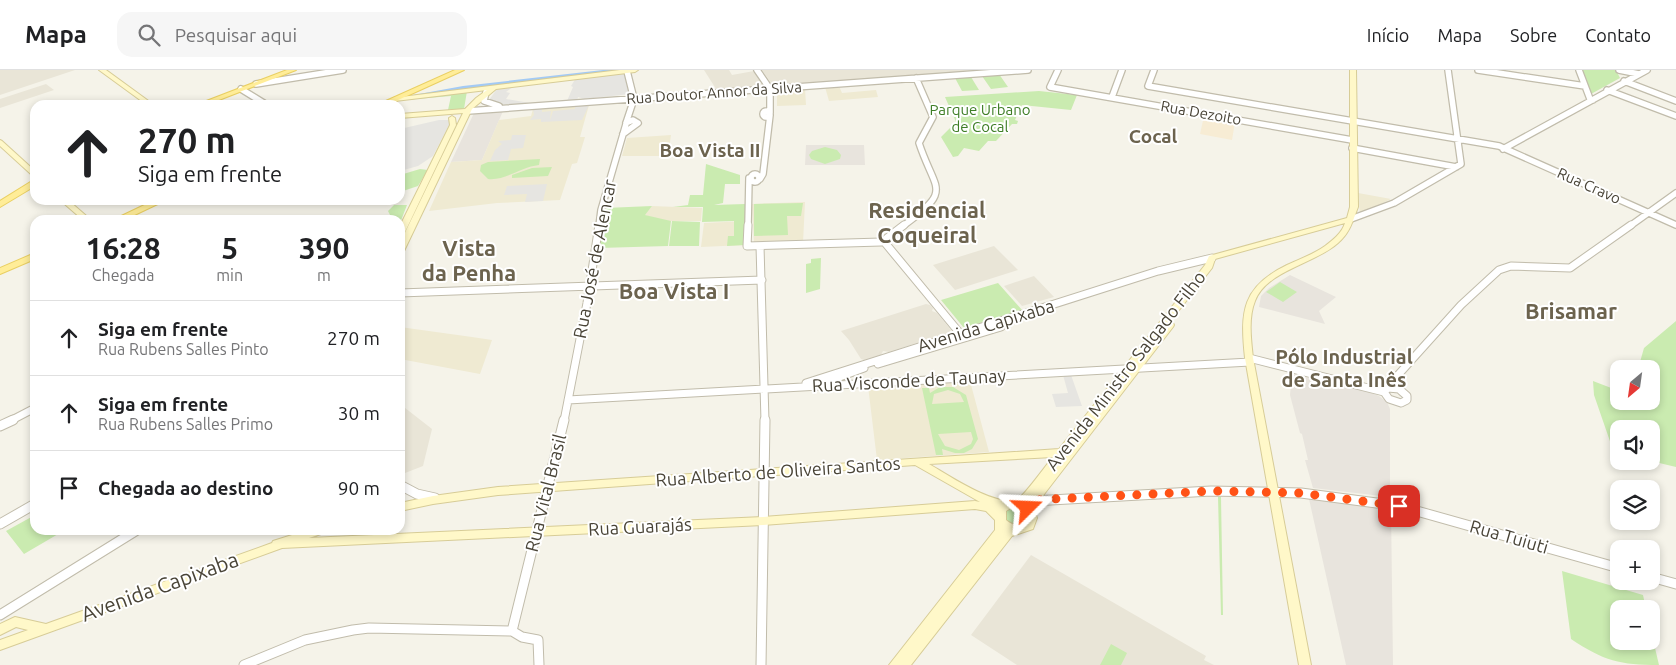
<!DOCTYPE html>
<html lang="pt">
<meta charset="utf-8">
<style>
:root{--surface:#fff;--page:#f6f6f6;--text:#202124;--muted:#757577;--line:#e0e0e0}
body{margin:0;font-family:Ubuntu,sans-serif;background:var(--page);color:var(--text);height:100vh;display:flex;flex-direction:column;font-size:19px;white-space:nowrap}
*{box-sizing:border-box;margin:0}
p{font-size:16px;color:var(--muted)}
.icon{flex:none;width:28px;height:28px;fill:none;stroke:currentColor;stroke-width:2;stroke-linecap:round;stroke-linejoin:round}
.map{position:relative;flex:1;overflow:hidden}
.side{position:absolute;left:30px;top:145px;width:375px;height:320px;display:flex;flex-direction:column;background:var(--surface);border-radius:15px;box-shadow:0 2px 8px #0003}
.side>*{flex:none}
.banner{position:absolute;left:30px;top:30px;width:375px;height:105px;border-radius:15px;box-shadow:0 2px 8px #0003;background:#fff;color:var(--text);overflow:hidden}
.needle{width:32px;rotate:209deg}
.fabs{position:absolute;left:1610px;top:290px;display:grid;gap:10px}
.fabs a{display:grid;place-items:center;width:50px;height:50px;border-radius:10px;background:var(--surface);box-shadow:0 2px 8px #0003;font-size:25px}
.pin{position:absolute;display:grid;place-items:center;width:42px;height:42px;color:#fff;margin:-21px;border-radius:10px;box-shadow:0 2px 8px #0006}
.me{position:absolute;width:55px;margin:-28px;rotate:69deg;stroke-linejoin:round;filter:drop-shadow(0 0 4px #0008)}
.turn{display:flex;align-items:center;gap:18px;height:105px;padding:0 25px;font-size:22px}
.turn .icon{width:65px;height:65px;stroke-width:2.5}
.turn b{display:block;font-size:35px;line-height:42px}
.eta{display:flex;justify-content:space-evenly;align-items:center;height:85px;text-align:center}
.eta b{font-size:30px;font-weight:700;line-height:35px}
ul{padding:0;list-style:none}
li{display:flex;align-items:center;gap:15px;height:75px;padding:0 25px;border-top:1px solid var(--line)}
li div{flex:1}
li b{display:block;font-size:19px}
li em{font-style:normal}
header{display:flex;align-items:center;gap:30px;box-sizing:border-box;height:70px;padding:0 25px;background:var(--surface);border-bottom:1px solid var(--line)}
header strong{font-size:24px}
nav{display:flex;gap:28px;margin-inline-start:auto;font-size:18px}
.search{width:350px;height:45px;background:var(--page);display:flex;align-items:center;gap:12px;box-sizing:border-box;padding:0 18px;border-radius:15px;color:var(--muted);font-size:19px}
.map>svg:first-child{display:block}
.residential{fill:#e9e5d7}
.commercial{fill:#f7ecd4}
.industrial{fill:#e8e4dd}
.education{fill:#efead2}
.green{fill:#caebb0;fill-rule:evenodd}
.parking{fill:#e6e5e1}
.water{fill:#a3caf4}
.lines{fill:none;stroke-linecap:round;stroke-linejoin:round}
.tertiary-far2-casing{stroke:#c1bcab;stroke-width:8}
.tertiary-far1-casing{stroke:#c1bcab;stroke-width:9}
.tertiary-casing{stroke:#c1bcab;stroke-width:11}
.secondary-casing{stroke:#d7cc97;stroke-width:2}
.primary-casing{stroke:#e9cf63;stroke-width:2}
.tertiary-far2{stroke:#fff;stroke-width:5.5}
.tertiary-far1{stroke:#fff;stroke-width:7}
.tertiary{stroke:#fff;stroke-width:9}
.secondary{fill:#fff8c9;fill-rule:evenodd}
.primary{fill:#ffed98;fill-rule:evenodd}
.route{stroke:#ff5216;stroke-width:9;stroke-dasharray:0 16.2}
.labels{text-anchor:middle;stroke-width:4;stroke-linejoin:round;paint-order:stroke}
.far-street-label{font-size:15px;fill:#494437;stroke:#fff}
.far-park-label{font-size:15px;fill:#3f7e27;stroke:#fff}
.street-label{font-size:18px;fill:#494437;stroke:#fff}
.far-district-label{font-size:19px;font-weight:bold;fill:#6c634e;stroke:#fff}
.quarter-label{font-size:20px;font-weight:bold;fill:#6c634e;stroke:#fff}
.near-street-label{font-size:21px;fill:#494437;stroke:#fff}
.district-label{font-size:22px;font-weight:bold;fill:#6c634e;stroke:#fff}
</style>
<header>
<strong>Mapa</strong>
<div class="search"><svg class="icon" aria-label="search" viewBox="0 0 24 24"><circle cx="10" cy="10" r="6"/><path d="M15 15l6 6"/></svg>Pesquisar aqui</div>
<nav><a>Início</a><a>Mapa</a><a>Sobre</a><a>Contato</a></nav>
</header>
<div class="map">
<svg width="1676" height="595" viewBox="0 0 1676 595">
<rect width="100%" height="100%" fill="#f5f3e9"/>
<path class="residential" d="M0,0H75L0,25Z
M704,0H729L732,5L754,1L765,18L718,22Z
M762,0H1015L774,17Z
M46,14L54,20L0,38V29Z
M994,176L1018,200L955,220L933,195Z
M1034,206L1054,227L1022,236L1004,216Z
M926,234L930,235L933,238L932,241L937,243L951,260L950,262L889,282L883,281L881,285L864,290L861,289L849,270L841,261Z
M400,334L432,359L423,396L400,405Z
M1031,485L1206,586L1204,590L1214,595H1017L971,565Z"/>
<path class="commercial" d="M1204,46L1235,52L1232,70L1200,64Z"/>
<path class="industrial" d="M503,41L482,90L451,92L474,43Z
M806,75H864L865,95H805Z
M1290,205L1336,227L1319,241L1325,254L1259,237L1261,226L1269,218Z
M1292,304L1369,322L1379,326L1387,332L1390,339V427L1313,418L1305,390H1308L1302,364L1300,363L1290,325Z
M1309,429L1391,439L1393,595H1346Z"/>
<path class="education" d="M839,16L842,23L876,20L878,27L829,31L825,17Z
M805,18L806,35L777,36V20Z
M589,35L580,67H585L577,93L572,94L560,130L497,133L429,141L451,92L482,90L499,50L531,46L533,39Z
M671,65L668,86H622L627,68Z
M1358,123L1391,129L1360,144Z
M805,132L803,173L754,174L752,134Z
M652,136L702,138L701,151H665L644,145Z
M746,151L745,175L701,177L704,153Z
M400,257L472,267L492,270L480,304L400,289Z
M970,311L989,382L877,390L868,316Z"/>
<path class="green" d="M1581,0H1616L1620,8L1591,24Z
M999,4L1008,17L991,19L982,6Z
M971,7L979,20L962,21L955,8Z
M467,21L464,39L448,40L451,26L405,30Z
M1039,21L1077,25L1071,40L1022,35L1015,50L1018,51L1017,54H1012L996,71H988L979,81L964,78L958,86L953,87L941,67L956,52L945,27Z
M825,77L837,80L841,85L840,89L825,94L811,89L809,85L812,81Z
M540,89L539,95C521,97 505,111 488,109L480,101L481,95L488,92Z
M706,94L740,105V114H725L723,133L714,135L745,134V175L727,176L728,166H734V151L702,152L703,137H673L688,135L690,125H703Z
M552,97L548,106L512,108V105L532,98Z
M420,99L428,100L418,116L400,122V105Z
M803,133L801,146H787L788,165L754,166V134Z
M394,135H407L400,153V150H387L390,145L388,141Z
M652,136L645,145L671,151L668,176L599,178L605,138Z
M672,151L700,152L699,176H669Z
M821,188L820,219L806,223V194L811,193V189Z
M1280,212L1297,222L1283,232L1266,222Z
M998,213L1022,240L964,258L941,230Z
M1676,251V397L1651,391V359H1619V381L1613,380L1594,325L1593,311L1619,321V331H1651V299H1638L1644,278Z
M940,317H953L966,325L978,369L972,379L964,383H955L942,379L943,385H936L922,318H929L930,323ZM948,320L960,324L964,332L932,334L934,324ZM971,362L973,369L971,374L959,380L945,376L938,364Z
M1218,427H1221L1223,545H1221Z
M1006,437L1023,438L1029,449L1020,458L1004,452Z
M35,445V460H65L24,484L6,461Z
M1562,501L1643,525L1646,539H1619V571H1651V561L1659,595C1620,595 1604,591 1571,569Z
M1111,574L1127,583L1121,595H1100Z"/>
<path class="parking" d="M626,3L630,24L584,29L578,27L577,30L567,31L573,17L571,16L576,8Z
M514,16L506,22L510,23L506,29L530,33L511,35L497,34L489,30L497,19Z
M589,35L582,50L541,52V49L530,50L534,45L533,39L542,38V42L551,41L550,50L553,41L575,39V36Z
M439,50H450V53L433,86L418,96L400,101V59Z
M512,65H526L523,78L511,79L508,90L490,91L495,80L502,74L498,71L511,70Z
M547,114L543,131L525,132L527,124L504,125L507,116Z
M1063,305H1071L1082,336L1056,337L1052,324L1068,323Z"/>
<path class="water" d="M603,0H619L408,26L463,16Z"/>
<g class="lines">
<defs>
<path id="tertiary-far2" d="M757,0L770,19
M1058,0L1050,17L1352,70
M1154,0L1148,16L1499,76L1676,155
M1478,0L1585,16
M1579,0L1590,29L1593,30
M1619,0L1639,4
M1624,11L1676,31
M256,14L343,0
M241,19L267,35
M770,19V43
M1607,20L1676,46
M486,22L484,31L499,36
M1112,27L1122,0
M468,41L1028,0
M763 44a3 3 0 1 1 6 0a3 3 0 1 1-6 0Z
M626,53L634,29L627,1
M623,64L638,53L633,50L626,53
M1352,78L1456,97
M1503,79L1647,0
M751 108a4 4 0 1 1 8 0a4 4 0 1 1-8 0Z
M760,109L763,104L770,45
M1351,149L1394,133L1461,94L1448,0
M599,156L601,140L626,54
M748,156L749,108
M903,156C954,119 935,122 919,73L933,47L916,8
M1630,156L1676,123"/>
<path id="tertiary-far1" d="M748,155L747,176L881,172
M887,168L904,155
M886,174L963,267
M760,176L765,351
M400,223L762,210
M1249,288L1384,322
M878,294L1001,257
M826,312L864,298
M806,313L1158,201L1212,188
M1394,317L1398,305L1461,235L1499,200L1511,196L1570,198L1631,155
M1388,318L1399,319L1407,326V330L1401,333L1389,329L1384,322Z
M568,330L1250,292
M10,351L35,338
M564,351L587,233L599,155"/>
<path id="tertiary" d="M0,356L13,350
M400,415L417,424L435,428
M1033,431L1211,421L1301,423L1399,436L1619,498
M0,454L35,434
M1651,507L1676,514
M0,545L137,460
M512,561L564,350
M244,595L305,570L353,560L369,558L512,561L522,567L538,570L539,595
M761,595L765,350"/>
<path id="secondary" d="M99,0H106L154,35H147Z
M620,0H638L635,2L496,19L472,39L404,181L400,183V173L463,43L400,48V44L465,39L476,28L487,20L395,31L393,30V28Z
M1350,0H1356L1358,137C1353,150 1350,163 1338,173C1315,194 1267,200 1255,231C1248,248 1251,270 1253,288L1311,595H1299L1245,288C1240,241 1242,217 1287,195C1300,189 1314,184 1325,176C1333,170 1342,163 1345,153L1215,189L1212,198L1169,253H1173L1174,255L1173,257L1035,436V443L1037,448L1033,459L1012,466L911,595H889L995,460V450L986,441L975,439L763,455L282,478L0,580V570L28,560L16,557L0,565V554L15,547L46,554L272,473L273,471L308,460H325L324,463L309,468L763,447L975,431L980,432L915,395L498,425L433,434L400,441V433L433,426L498,417L1059,379L1205,195L1209,186L1347,148L1350,137ZM1053,387C1047,394 1024,426 1018,429C998,439 948,405 929,394ZM1011,438C1018,437 1024,441 1027,448L1025,453C1018,457 1012,455 1006,450V441Z
M452,46L455,48L456,55L404,164L400,166V156L450,55L449,48Z
M0,70L2,71L35,101V107L33,106L0,76Z
M60,130H68L91,150H83Z"/>
<path id="primary" d="M287,0H296L206,35H196Z
M455,0H464L387,35H377Z
M32,111H35V116L0,137V131Z
M155,130H166L124,150H113Z
M35,183V189L0,204V198Z"/>
</defs>
<use href="#tertiary-far2" class="tertiary-far2-casing"/>
<use href="#tertiary-far1" class="tertiary-far1-casing"/>
<use href="#tertiary" class="tertiary-casing"/>
<use href="#secondary" class="secondary-casing"/>
<use href="#primary" class="primary-casing"/>
<use href="#tertiary-far2" class="tertiary-far2"/>
<use href="#tertiary-far1" class="tertiary-far1"/>
<use href="#tertiary" class="tertiary"/>
<use href="#secondary" class="secondary"/>
<use href="#primary" class="primary"/>
</g>
<g class="lines">
<path class="route" d="M1028,438L1033,430L1213,421L1300,423L1399,436"/>
</g>
<g class="labels">
<g class="far-street-label">
<text transform="translate(714 23) rotate(-4)" y="5">Rua Doutor Annor da Silva</text>
<text transform="translate(1201 43) rotate(10)" y="5">Rua Dezoito</text>
<text transform="translate(1589 116) rotate(24)" y="5">Rua Cravo</text>
</g>
<g class="far-park-label">
<text x="980" y="45">Parque Urbano<tspan x="980" dy="17">de Cocal</tspan></text>
</g>
<g class="street-label">
<text transform="translate(595 189) rotate(-79)" y="6">Rua José de Alencar</text>
<text transform="translate(986 256) rotate(-17)" y="6">Avenida Capixaba</text>
<text transform="translate(1126 301) rotate(-52)" y="6">Avenida Ministro Salgado Filho</text>
<text transform="translate(909 311) rotate(-3)" y="6">Rua Visconde de Taunay</text>
<text transform="translate(778 402) rotate(-4)" y="6">Rua Alberto de Oliveira Santos</text>
<text transform="translate(546 423) rotate(-76)" y="6">Rua Vital Brasil</text>
<text transform="translate(640 457) rotate(-3)" y="6">Rua Guarajás</text>
<text transform="translate(1509 467) rotate(16)" y="6">Rua Tuiuti</text>
</g>
<g class="far-district-label">
<text x="1153" y="73">Cocal</text>
<text x="710" y="87">Boa Vista II</text>
</g>
<g class="quarter-label">
<text x="1344" y="294">Pólo Industrial<tspan x="1344" dy="23">de Santa Inês</tspan></text>
</g>
<g class="near-street-label">
<text transform="translate(160 517) rotate(-20)" y="7">Avenida Capixaba</text>
</g>
<g class="district-label">
<text x="927" y="148">Residencial<tspan x="927" dy="25">Coqueiral</tspan></text>
<text x="469" y="186">Vista<tspan x="469" dy="25">da Penha</tspan></text>
<text x="674" y="229">Boa Vista I</text>
<text x="1571" y="249">Brisamar</text>
</g>
</g>
</svg>
<div class="fabs">
<a><svg class="needle" viewBox="-14 -14 28 28"><path d="M0-13l5 13h-10z" fill="#e53935"/><path d="M0 13l5-13h-10z" fill="#757577"/></svg></a>
<a><svg class="icon" aria-label="sound" viewBox="0 0 24 24"><path d="M4 9h4l5-4v14l-5-4H4zM17 9q2 3 0 6"/></svg></a>
<a><svg class="icon" aria-label="layers" viewBox="0 0 24 24"><path d="M12 4l9 5-9 5-9-5zM3 14l9 5 9-5"/></svg></a>
<a>+</a>
<a>−</a>
</div>
<div class="pin" style="left:1399px;top:436px;background:#d93025"><svg class="icon" aria-label="arrive" viewBox="0 0 24 24"><path d="M6 21V4h12l-3 4 3 4H6"/></svg></div>
<svg class="me" style="left:1028px;top:438px" viewBox="-20 -20 40 40"><path d="M0-17L14 15 0 8-14 15z" fill="#ff5216" stroke="#fff" stroke-width="4"/></svg>
<div class="banner">
<div class="turn"><svg class="icon" aria-label="ahead" viewBox="0 0 24 24"><path d="M12 20V5M6 11l6-6 6 6"/></svg><div><b>270 m</b>Siga em frente</div></div>
</div>
<section class="side">
<div class="eta">
<div><b>16:28</b><p>Chegada</p></div>
<div><b>5</b><p>min</p></div>
<div><b>390</b><p>m</p></div>
</div>
<ul>
<li><svg class="icon" aria-label="ahead" viewBox="0 0 24 24"><path d="M12 20V5M6 11l6-6 6 6"/></svg><div><b>Siga em frente</b><p>Rua Rubens Salles Pinto</p></div><em>270 m</em></li>
<li><svg class="icon" aria-label="ahead" viewBox="0 0 24 24"><path d="M12 20V5M6 11l6-6 6 6"/></svg><div><b>Siga em frente</b><p>Rua Rubens Salles Primo</p></div><em>30 m</em></li>
<li><svg class="icon" aria-label="arrive" viewBox="0 0 24 24"><path d="M6 21V4h12l-3 4 3 4H6"/></svg><div><b>Chegada ao destino</b></div><em>90 m</em></li>
</ul>
</section>
</div>
